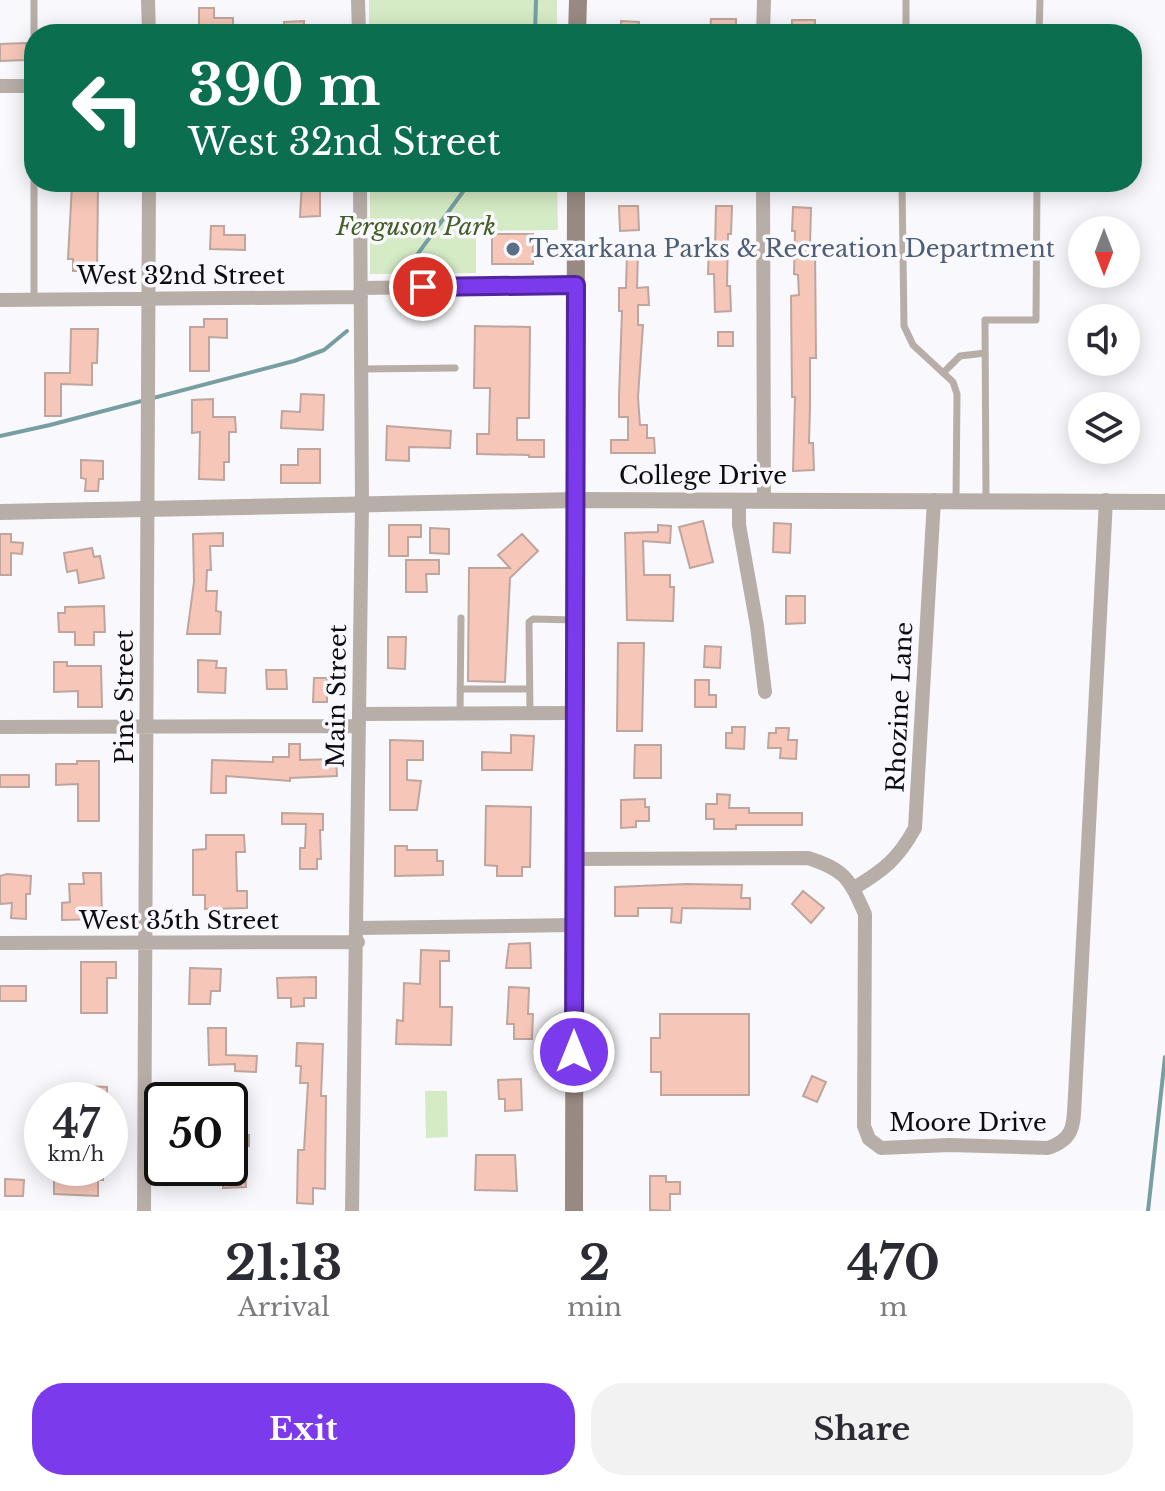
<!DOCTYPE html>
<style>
:root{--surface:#fff;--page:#f2f2f3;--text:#2b2b33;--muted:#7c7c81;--accent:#7c3aed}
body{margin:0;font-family:"Libre Baskerville",serif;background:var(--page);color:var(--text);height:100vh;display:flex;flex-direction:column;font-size:30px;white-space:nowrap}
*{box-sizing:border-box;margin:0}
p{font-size:26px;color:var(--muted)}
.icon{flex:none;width:44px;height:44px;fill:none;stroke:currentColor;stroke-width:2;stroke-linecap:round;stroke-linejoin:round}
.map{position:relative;height:1211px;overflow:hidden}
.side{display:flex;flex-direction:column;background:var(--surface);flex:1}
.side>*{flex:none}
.top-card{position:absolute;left:24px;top:24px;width:1118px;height:168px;border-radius:32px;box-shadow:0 4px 20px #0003;background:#0b6e4f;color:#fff;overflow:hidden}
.needle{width:52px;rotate:180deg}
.fabs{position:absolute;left:1068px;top:216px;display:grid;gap:16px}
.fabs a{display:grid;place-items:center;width:72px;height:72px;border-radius:50%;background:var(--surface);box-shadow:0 4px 20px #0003;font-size:40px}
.speed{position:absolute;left:24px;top:1082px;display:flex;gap:16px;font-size:40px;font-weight:700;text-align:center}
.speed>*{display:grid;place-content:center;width:104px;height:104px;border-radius:50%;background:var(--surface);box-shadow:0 4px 20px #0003;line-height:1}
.speed small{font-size:20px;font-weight:400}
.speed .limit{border:4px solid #111;border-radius:12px;background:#fff;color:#111}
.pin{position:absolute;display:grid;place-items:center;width:68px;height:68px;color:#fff;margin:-34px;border:4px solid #fff;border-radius:50%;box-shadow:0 2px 8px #0007}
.me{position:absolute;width:88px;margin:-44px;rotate:0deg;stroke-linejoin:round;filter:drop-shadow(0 0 6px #0008)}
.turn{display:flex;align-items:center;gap:28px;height:168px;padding:0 32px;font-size:36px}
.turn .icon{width:104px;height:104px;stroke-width:2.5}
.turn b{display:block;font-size:56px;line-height:68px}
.eta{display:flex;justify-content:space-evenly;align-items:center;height:136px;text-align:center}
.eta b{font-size:48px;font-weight:800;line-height:56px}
.cta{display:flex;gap:16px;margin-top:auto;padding:16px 32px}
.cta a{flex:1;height:92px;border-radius:32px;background:var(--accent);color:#fff;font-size:32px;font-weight:800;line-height:92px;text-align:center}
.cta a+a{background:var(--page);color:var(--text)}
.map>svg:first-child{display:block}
.green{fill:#d5ebc5}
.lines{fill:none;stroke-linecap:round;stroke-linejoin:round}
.stream{stroke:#779ea1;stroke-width:4}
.building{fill:#f6c7b8;stroke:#bea59e;stroke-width:2}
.service{stroke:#b8aea8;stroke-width:7}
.minor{stroke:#b8aea8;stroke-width:14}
.tertiary{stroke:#b8aea8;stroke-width:16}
.secondary{stroke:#988a82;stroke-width:18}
.route-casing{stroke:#51269a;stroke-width:20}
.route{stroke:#7c3aed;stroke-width:14}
.service-dot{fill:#5c6f8a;stroke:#f9f8fc;stroke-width:3}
.labels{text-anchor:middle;stroke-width:7;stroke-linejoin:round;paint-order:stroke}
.park-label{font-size:24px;font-style:italic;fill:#425f28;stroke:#f9f8fc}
.service-label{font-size:24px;fill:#4e5e75;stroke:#f9f8fc;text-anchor:start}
.street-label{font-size:24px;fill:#0e0c13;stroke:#f9f8fc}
</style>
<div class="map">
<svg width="1165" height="1211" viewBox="0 0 1165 1211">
<rect width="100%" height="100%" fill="#f9f8fc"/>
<path class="green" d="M369,0H557V34H369Z
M370,182H557L558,230L476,231V273L370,274Z
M425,1091H447L448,1137L426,1138Z"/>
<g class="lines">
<path class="stream" d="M535,34L536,0
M409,266L470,182
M0,436L50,425L294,361L324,350L347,331
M1148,1211L1165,1057"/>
</g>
<path class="building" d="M199,8H214V18H233V34H199Z
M711,19H736V34H710Z
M792,20H815V34H792Z
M304,21V34H285L284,22Z
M621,21L639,22L638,34H621Z
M26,43V60L0,61V44Z
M302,182H320V216L300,217Z
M72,185L98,186L97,271H73V259H68Z
M619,206H638L639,230L620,231Z
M716,206H732L731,234H728L727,286H730L731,311L715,312L714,274H708L709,248L715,249Z
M793,207L811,208L810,247H815L816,358H810V404L809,443H813L814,470L793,471L795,397H792L791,296L799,295L798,275L794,274L795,231H792Z
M211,226H224V235H245V250L210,249Z
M492,234H533V264H492Z
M627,251L638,252L637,288L648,287L649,305H638V325H643L638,397L640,425H647V438H654L655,453H611V440H628V417H619V397L622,311H619V288H626Z
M204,319H227V338L209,337V371H190V327H204Z
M475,326L530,327L529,418H517V440H544V457H529V455L477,454V434H489L490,388H474Z
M71,329H98L97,363H92V385L61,384V416H45V373H70Z
M718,332H733V346H718Z
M301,394L324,395L323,430L281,428L282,411L300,412Z
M213,399V417H235L236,432H229V462H224V480L199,479L200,432L192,433V400Z
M387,426L451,431L450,448L409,447V461L386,460Z
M298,449H320V483H281V465H298Z
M81,460L103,461V479H99L98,491H85L86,479L81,478Z
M703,521L713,562L690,568L679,527Z
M774,523L791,524L790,553L773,552Z
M389,525H421V537H408V556H389Z
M658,525L671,526L670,543L643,541L644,575H670V587H674L673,621L627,620L625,533L658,532Z
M430,528L449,529V554L430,553Z
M223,533V546H210L211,570H207L206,591H217L216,611L221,612L220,634H187L194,582L193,534Z
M0,534H11V542L23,543L22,554L11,553V575H0Z
M522,534L538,551L510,578L505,682L468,681L469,568H510L498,555Z
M92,548L94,557L100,556L104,578L79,583L77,570L67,572L64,553Z
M406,560H439V574H426L427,592H406Z
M786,596H805V623L786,624Z
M104,606L105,632H94V645H75V632H59L58,613H65V607Z
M388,637H406L405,669L388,668Z
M618,643H644L642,731H617Z
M705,646L721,647L720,668L704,667Z
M198,660L217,661L216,668H226L225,693L198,692Z
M54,662H67V666H101L102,707H78V691L54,692Z
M266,670H286L287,689H267Z
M314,678H327V702H313Z
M695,680H709V695H716V707H695Z
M732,727H745L744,749L726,748V733H732Z
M776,728H789L788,740H797L796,759L780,758L781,748H768L769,733H776Z
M511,735L534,736L532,770H482V752L511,753Z
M390,740L423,741V760H407V780L421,781L417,810H390Z
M289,744H300V760L336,759L337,776L290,778V781L226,776V793H211L212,760L273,762V757H289Z
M635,745H661V778H634Z
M77,761H99V821H78V784L56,785V764H77Z
M0,775H29V787H0Z
M717,794L730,795L729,808H749V813H802V825H736V829H714V819H706V804H717Z
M645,799V807H649V821H636V827L621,828V800Z
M486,806L531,807L530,867H522V876H497V866L485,865Z
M282,813L323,814V830H320L321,859H317V869H300V848H305L306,824H282Z
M206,835H244L245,852H236L237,891H247V908L205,909V895H193V850L206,849Z
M395,846H407V850H437V861H443V875L395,876Z
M83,873H101L102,919L62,920V903L70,902L69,884H84Z
M7,874L31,876L30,894H26V919L11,918L12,903L0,904V876Z
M687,884L742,885L741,898H750V909L682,908L681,923L671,922L672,908H638V916H615V887Z
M803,891L824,908L811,923L792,904Z
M530,943L531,968H506L509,944Z
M421,950L449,951V961H440V1007H452L451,1045L396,1044L397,1020L403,1021L404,983L420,984Z
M81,962H116V978H107V1013H81Z
M190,968L221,969L220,991H211L210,1004H189Z
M316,977V998H304V1006L291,1007V998H278L277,978Z
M0,986H26V1001H0Z
M509,987L529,988L528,1014H533L532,1039H514V1024H507Z
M660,1014H749V1095H661V1072H651V1038H660Z
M208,1028H226V1055L257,1056L256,1072L235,1071V1064L209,1065Z
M297,1043L323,1044L321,1096H326L325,1189L313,1188V1204L297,1203L298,1150H304L308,1083H300L301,1066H296Z
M812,1076L826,1082L817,1102L803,1096Z
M521,1079L522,1110L505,1111V1099H499L498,1080Z
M84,1086L107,1087V1100H84Z
M230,1135H249V1146H230Z
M476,1155H515L517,1191L475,1190Z
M80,1168H103V1180H98V1196L54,1194V1177H80Z
M245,1171L246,1187L223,1188V1172Z
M650,1176H666V1182H680V1194H670V1211L650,1210Z
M5,1179L24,1180L23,1196H5Z"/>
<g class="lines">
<path class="service" d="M906,34V0
M1039,34L1040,0
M902,184L904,326L913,345L953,382L957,394L956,500
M34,299V0
M362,369L455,368
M943,373L960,356L985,353
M986,500L985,320H1036L1037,182
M460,689H529
M530,713L529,622L533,619L575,620
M460,714L461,618"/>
<path class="minor" d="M148,0L149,34
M358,0L359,34
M763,34L764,0
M0,86H34
M763,182L764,500
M576,184L951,183
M361,288L576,285
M0,300L361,297
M739,500V525L757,626L765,692
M359,714L575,713
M0,727L359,726
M575,859L808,858C845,870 849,878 865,914L864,1126L869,1139L881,1148L949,1145L1048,1148C1077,1138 1073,1122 1075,1095L1106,500
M854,888C884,870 898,859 915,828L934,500
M358,928L574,925
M0,943L358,942
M144,1211L149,182
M352,1211L362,504L360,182"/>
<path class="tertiary" d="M0,512L575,500L1165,502"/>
<path class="secondary" d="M577,34L578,0
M574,1211L576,182"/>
</g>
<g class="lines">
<defs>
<path id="route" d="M423,287L576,285L574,1052"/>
</defs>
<use href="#route" class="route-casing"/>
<use href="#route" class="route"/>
</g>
<circle class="service-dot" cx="513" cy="249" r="8"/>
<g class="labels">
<g class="park-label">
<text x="416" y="235">Ferguson Park</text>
</g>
<g class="service-label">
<text x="529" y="257">Texarkana Parks &amp; Recreation Department</text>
</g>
<g class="street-label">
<text x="181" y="284">West 32nd Street</text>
<text x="703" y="484">College Drive</text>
<text transform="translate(337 696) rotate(-89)" y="8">Main Street</text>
<text transform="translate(125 697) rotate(-90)" y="8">Pine Street</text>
<text transform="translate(900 707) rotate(-87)" y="8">Rhozine Lane</text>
<text x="179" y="929">West 35th Street</text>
<text x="968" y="1131">Moore Drive</text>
</g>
</g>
</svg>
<div class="fabs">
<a><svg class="needle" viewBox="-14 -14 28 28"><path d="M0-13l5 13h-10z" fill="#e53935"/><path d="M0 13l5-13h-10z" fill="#7c7c81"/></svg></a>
<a><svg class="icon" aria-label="sound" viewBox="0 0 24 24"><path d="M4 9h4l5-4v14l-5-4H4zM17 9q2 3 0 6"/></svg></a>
<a><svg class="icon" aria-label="layers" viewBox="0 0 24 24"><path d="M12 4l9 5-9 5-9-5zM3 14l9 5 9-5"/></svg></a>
</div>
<div class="speed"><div>47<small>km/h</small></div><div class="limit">50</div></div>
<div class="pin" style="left:423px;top:287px;background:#d93025"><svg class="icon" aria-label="arrive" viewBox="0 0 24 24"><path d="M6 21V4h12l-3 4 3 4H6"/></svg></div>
<svg class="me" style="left:574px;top:1052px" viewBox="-20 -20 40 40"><circle r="17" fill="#7c3aed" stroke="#fff" stroke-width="3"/><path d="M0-11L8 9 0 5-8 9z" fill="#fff"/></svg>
<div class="top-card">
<div class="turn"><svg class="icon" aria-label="left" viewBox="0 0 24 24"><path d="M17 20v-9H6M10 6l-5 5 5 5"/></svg><div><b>390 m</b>West 32nd Street</div></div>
</div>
</div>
<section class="side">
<div class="eta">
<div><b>21:13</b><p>Arrival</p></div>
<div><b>2</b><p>min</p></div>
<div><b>470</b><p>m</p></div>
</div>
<div class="cta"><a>Exit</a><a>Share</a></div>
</section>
